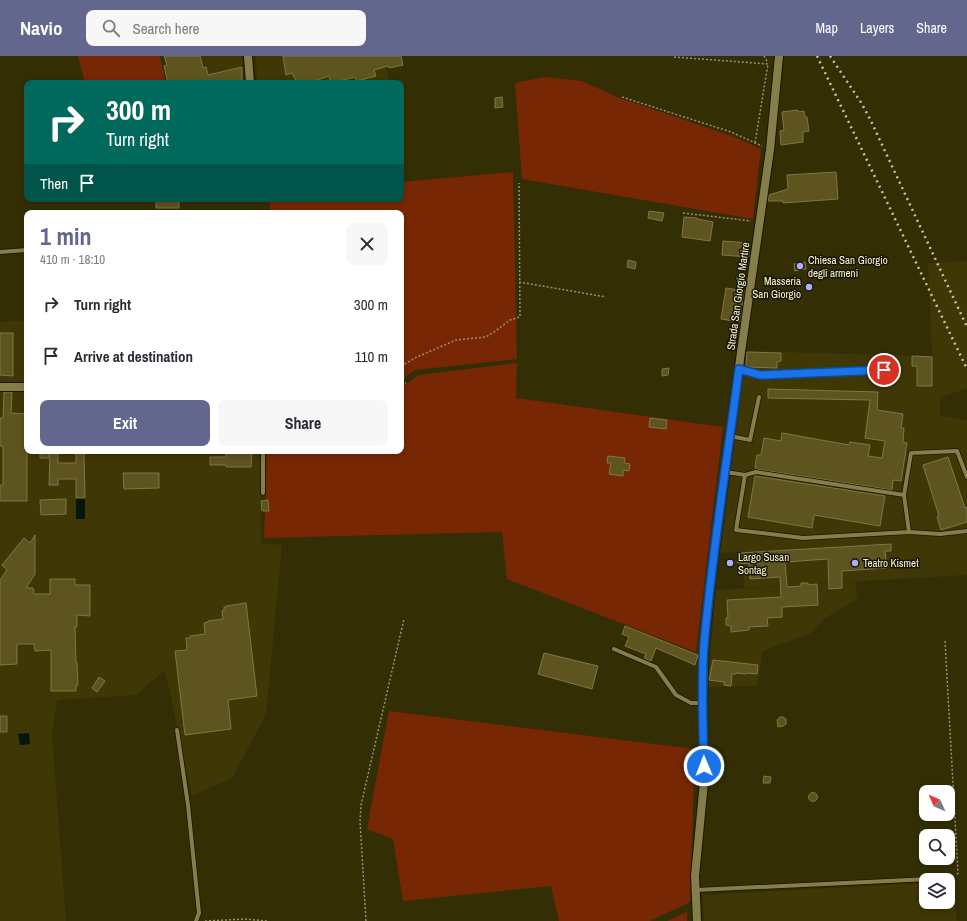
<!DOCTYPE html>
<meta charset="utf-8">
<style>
:root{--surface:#fff;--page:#f7f7f7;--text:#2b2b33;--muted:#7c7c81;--accent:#64678d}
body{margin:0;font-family:"Archivo Narrow",sans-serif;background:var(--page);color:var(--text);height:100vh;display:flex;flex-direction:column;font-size:15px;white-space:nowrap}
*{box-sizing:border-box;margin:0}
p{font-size:13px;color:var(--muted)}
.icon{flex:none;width:22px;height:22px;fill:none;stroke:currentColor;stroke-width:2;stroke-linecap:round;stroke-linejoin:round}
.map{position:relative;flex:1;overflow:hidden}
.details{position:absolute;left:24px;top:154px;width:380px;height:244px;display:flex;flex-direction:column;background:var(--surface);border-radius:8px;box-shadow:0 2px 6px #0003}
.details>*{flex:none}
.hud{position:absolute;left:24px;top:24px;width:380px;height:122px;border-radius:8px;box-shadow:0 2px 6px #0003;background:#00695c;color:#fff;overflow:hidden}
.needle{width:26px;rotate:315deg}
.fabs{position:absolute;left:919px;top:729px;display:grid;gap:8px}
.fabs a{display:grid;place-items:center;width:36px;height:36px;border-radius:8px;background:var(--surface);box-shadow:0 2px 6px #0003;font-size:20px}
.pin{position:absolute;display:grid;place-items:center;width:34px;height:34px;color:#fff;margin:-17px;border:2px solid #fff;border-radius:50%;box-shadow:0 1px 4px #0007}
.me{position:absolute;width:44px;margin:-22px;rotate:359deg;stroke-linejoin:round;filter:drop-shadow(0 0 3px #0008)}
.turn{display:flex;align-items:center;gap:14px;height:84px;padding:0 16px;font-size:18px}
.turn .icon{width:52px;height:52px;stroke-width:2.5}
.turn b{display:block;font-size:28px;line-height:34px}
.then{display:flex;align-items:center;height:38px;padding:0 16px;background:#0003;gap:8px;font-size:15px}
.round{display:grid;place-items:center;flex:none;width:42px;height:42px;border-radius:8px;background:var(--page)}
.summary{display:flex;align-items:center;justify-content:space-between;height:68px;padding:0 16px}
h1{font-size:24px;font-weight:700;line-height:30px;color:var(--accent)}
.action{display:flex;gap:8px;margin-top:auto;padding:8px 16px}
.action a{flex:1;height:46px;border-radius:8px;background:var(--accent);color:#fff;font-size:16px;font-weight:700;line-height:46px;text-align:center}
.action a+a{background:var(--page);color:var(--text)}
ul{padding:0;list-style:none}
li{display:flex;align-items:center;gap:12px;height:52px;padding:0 16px}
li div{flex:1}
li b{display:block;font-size:15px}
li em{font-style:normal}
header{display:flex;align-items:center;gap:24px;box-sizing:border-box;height:56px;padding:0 20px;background:var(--accent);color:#fff}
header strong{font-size:19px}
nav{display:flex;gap:22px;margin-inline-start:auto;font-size:14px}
.search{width:280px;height:36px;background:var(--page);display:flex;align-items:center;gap:10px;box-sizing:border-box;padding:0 14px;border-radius:8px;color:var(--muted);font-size:15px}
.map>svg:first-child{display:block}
.built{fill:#3f3705}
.green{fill:#772703}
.water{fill:#04170d}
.building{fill:#5d5420;stroke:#807743}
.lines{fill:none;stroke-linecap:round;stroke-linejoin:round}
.service-casing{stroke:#1a1600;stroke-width:5.5}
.minor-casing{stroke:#1a1600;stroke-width:10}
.path{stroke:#97926f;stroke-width:1.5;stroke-dasharray:2 2;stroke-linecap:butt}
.service{stroke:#867e4a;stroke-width:4}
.minor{stroke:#867e4a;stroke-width:8}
.rail{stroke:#c8c3a4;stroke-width:2.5;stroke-dasharray:2 4;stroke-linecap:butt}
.route-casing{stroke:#114b97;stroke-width:10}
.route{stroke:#1a73e8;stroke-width:7}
.poi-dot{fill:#aab0fc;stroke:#191602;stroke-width:1.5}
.labels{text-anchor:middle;stroke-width:3;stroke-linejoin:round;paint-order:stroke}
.poi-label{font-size:11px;fill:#faf6da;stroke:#191602;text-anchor:start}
.street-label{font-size:11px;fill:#faf6da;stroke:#191602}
</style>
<header>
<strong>Navio</strong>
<div class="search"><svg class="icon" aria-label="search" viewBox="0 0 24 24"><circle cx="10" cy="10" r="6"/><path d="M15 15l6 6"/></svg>Search here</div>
<nav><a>Map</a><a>Layers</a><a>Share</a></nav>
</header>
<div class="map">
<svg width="967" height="865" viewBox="0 0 967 865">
<rect width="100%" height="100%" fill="#342e04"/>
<path class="built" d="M165,0H242L243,27H171Z
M256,0H385L389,27H257Z
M967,205V332L940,342V360L967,364V519L744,532L742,496L720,497L747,295L932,300L928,207Z
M27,264V395H260L261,487L282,489L266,659L232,722L192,740L165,614L136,639L57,644L52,678L66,865H0V266Z
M856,526L857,543L824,563L811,577L763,595L757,630L708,631L716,534Z
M948,826H954L957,865H704L703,839L926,827V846H948Z"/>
<path class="green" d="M78,0H160L166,27H85Z
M545,21L582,25L617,41L732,80L761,93L753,163L522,123L515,27Z
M513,116L517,303L415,314L405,321H401V157H270V143H401V126Z
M517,307L516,342L723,371L696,596L507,523L502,476L264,482L267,395H401V331L419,319Z
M389,655L695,693L690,846L650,865H559L551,830L403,845L393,783L367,773Z
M687,856V865H667Z"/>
<path class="water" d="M76,442H85V463H76Z
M29,677L30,688L20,689L18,678Z"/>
<path class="building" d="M164,0H200L203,12L206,11L208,19L242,11V24H239L240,27H168L164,10L167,9Z
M283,0H401L403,9L389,12L388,10L374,14L376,20L357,25L355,21L331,27L329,20L308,27H297L292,17L286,19Z
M502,41L503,51L495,52V42Z
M798,54V56L804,55L805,61H807L809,75L803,76V86L781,89L780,75L784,74L782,56Z
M836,116L838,143L783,147V145H768L769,139L788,133L787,119Z
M156,143H179V152H156Z
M649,155L664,157L662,165L648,162Z
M684,161L697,162V163L713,166L710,185L682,181Z
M723,185L750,187L749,201L722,199Z
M628,204L636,206L635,213L627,211Z
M805,206L806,213L795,215L794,208Z
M726,232L744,235L740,266L721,263Z
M0,277H13V320L0,319Z
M747,296L781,297V305L777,306V312L746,311Z
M880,300H894V312L880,311Z
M912,300L932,301V330H917V310H912Z
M669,312L668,319L662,320V313Z
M768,333L878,336L877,354L903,358L901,372H904L903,386L907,387L901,425L893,424L892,434L756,413L755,411L757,399H761L764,382L781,385L782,377L849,389L850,386L870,389L868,400L882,402L885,385L865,382L870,344L768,342Z
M4,336H12L11,357L27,358V445H0V429H3V390H0V362H3Z
M650,362L667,364L666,373L649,371Z
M40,395H49V402H40Z
M76,395H84L85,442H76V423H58V429H49L50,397L58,398V407H76Z
M226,395H252L251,411H226V409H210V401H226Z
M608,400L625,402L624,407L630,408L629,415L623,414V420L609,418L611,407H607Z
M948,401L965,452L967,451V466L941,474L937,461L939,460L923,409Z
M123,417H159V432L124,433Z
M755,420L885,440L880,470L814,459L812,472L748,461Z
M66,443V458L41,459L40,444Z
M268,444L269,455H262L261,445Z
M35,479V518L26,532H33L34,538H50V523H75V528L77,529H90V560L77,559V571H75L76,607H77L78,629H76V635H51V594L35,595L34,588H17V608L0,609V524L7,514L2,509L24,482L30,487Z
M891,488V495H885L887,512L842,515V532L829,533L828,503L785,506L787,531L801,530V527H808V529L817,528L818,549L782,551V561L767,562L768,570L749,571V574L731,576V570L726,569V562H728L727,544L781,541L780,521L750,523L749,507L740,508L739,497Z
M246,547L257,640L228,644L231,673L185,679L175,595L187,594L186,582H190V580L205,578L204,567L208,566V565L223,563L222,555L224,554V551H226V550Z
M625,570L698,599L695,609L656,592L651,605L644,602L646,598L625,590L629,581L622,578Z
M544,597L598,610L592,633L538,618Z
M713,604L758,609L757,618L747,617L746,618L736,617V618H732L731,630L724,629V626L709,624Z
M99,621L105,625L97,636L92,632Z
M0,660H7V676H0Z
M780,661H783L786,663V668L783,670L778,671L777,664Z
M764,720L771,721L770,727H763Z
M808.5 741a4.5 4.5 0 1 1 9 0a4.5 4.5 0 1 1-9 0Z"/>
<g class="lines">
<defs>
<path id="service" d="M0,196L27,194
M739,313L760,319L884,314
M730,380L750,384L759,341
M726,416L745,419L756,416L904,439
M745,419L736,474L803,482L909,476L940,478L967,475
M263,437V395
M909,476L904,439L911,397L957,395L967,421
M614,593L656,611L676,639L691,647H703
M177,674L188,749L199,857L196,865
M696,834L950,822"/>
<path id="minor" d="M248,0L250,27
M0,331H27
M697,865L695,820L704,726L703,647L704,591L713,508L741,296L770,94L779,0"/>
</defs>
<use href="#service" class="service-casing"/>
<use href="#minor" class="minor-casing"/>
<path class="path" d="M764,0L768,7
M674,1L768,8L755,87
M622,41L731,76L762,90
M683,157L751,165
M519,226L606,241
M401,310L417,301L456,284L486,281L494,276L510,264L520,261L519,127
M401,327H406
M733,507L749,505
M945,585L958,817L956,820
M205,865L245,863L267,865
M366,865L360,765L361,749L404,563"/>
<use href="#service" class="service"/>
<use href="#minor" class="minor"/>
<path class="rail" d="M817,0L967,313
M830,0L862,48L871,65L967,271"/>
</g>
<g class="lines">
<defs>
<path id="route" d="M704,710C703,670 701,629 704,589C712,497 727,405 739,313L760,319L884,314"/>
</defs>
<use href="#route" class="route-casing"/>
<use href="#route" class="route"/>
</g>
<g class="poi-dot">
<circle cx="800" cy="210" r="4"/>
<circle cx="809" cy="231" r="4"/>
<circle cx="730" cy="507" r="4"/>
<circle cx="855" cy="507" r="4"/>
</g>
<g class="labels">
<g class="poi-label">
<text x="808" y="208">Chiesa San Giorgio<tspan x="808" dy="13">degli armeni</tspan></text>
<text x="801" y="229" text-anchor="end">Masseria<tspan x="801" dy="13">San Giorgio</tspan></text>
<text x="738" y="505">Largo Susan<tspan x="738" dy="13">Sontag</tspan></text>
<text x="863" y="511">Teatro Kismet</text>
</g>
<g class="street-label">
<text transform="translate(738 240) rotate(-82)" y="4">Strada San Giorgio Martire</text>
</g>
</g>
</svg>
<div class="fabs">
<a><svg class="needle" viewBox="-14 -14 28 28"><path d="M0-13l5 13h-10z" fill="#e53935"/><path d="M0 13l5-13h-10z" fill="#7c7c81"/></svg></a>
<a><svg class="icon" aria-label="search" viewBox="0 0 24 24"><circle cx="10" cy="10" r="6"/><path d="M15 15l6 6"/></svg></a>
<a><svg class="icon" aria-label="layers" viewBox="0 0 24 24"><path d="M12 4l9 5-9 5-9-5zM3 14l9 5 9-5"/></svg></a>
</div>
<div class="pin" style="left:884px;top:314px;background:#d93025"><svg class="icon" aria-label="arrive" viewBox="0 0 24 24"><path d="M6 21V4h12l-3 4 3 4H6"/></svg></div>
<svg class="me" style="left:704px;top:710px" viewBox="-20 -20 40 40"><circle r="17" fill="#1a73e8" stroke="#fff" stroke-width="3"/><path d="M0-11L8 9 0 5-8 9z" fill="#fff"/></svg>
<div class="hud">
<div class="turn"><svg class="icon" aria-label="right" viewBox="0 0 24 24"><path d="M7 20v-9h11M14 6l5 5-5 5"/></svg><div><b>300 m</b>Turn right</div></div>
<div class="then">Then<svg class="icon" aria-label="arrive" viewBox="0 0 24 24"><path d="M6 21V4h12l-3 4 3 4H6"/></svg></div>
</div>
<section class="details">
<div class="summary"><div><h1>1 min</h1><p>410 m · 18:10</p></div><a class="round"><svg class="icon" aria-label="close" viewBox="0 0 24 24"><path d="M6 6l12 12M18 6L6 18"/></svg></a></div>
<ul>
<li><svg class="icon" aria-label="right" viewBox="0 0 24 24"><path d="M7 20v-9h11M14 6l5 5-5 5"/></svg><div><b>Turn right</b></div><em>300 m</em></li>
<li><svg class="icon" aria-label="arrive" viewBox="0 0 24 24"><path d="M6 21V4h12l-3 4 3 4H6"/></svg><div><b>Arrive at destination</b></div><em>110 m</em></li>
</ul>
<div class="action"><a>Exit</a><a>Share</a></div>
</section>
</div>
